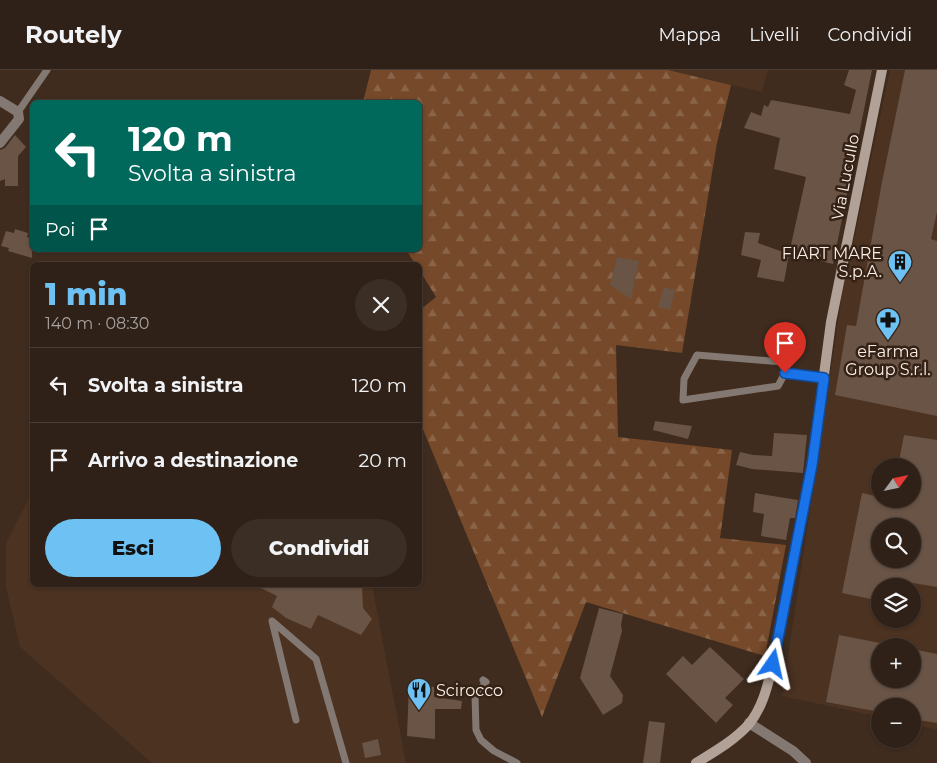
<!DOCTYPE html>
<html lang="it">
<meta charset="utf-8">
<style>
:root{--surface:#2f2117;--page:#3b2e24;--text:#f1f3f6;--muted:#a7a3a1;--line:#4a3e36;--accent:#6dc2f3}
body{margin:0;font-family:Montserrat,sans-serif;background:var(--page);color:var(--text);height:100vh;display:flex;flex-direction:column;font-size:19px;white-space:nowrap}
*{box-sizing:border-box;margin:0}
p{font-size:16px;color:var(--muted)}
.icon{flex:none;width:28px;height:28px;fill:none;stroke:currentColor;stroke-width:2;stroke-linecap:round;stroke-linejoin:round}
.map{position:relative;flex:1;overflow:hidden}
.side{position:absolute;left:30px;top:192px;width:392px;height:325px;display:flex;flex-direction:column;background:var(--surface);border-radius:8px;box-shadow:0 1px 4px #0004,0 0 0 1px var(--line)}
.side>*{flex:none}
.hud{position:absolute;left:30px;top:30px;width:392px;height:152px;border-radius:8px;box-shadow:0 1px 4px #0004,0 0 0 1px var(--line);background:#00695c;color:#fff;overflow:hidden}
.needle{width:32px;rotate:57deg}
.fabs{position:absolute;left:871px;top:388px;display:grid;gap:10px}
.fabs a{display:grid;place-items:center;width:50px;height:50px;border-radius:50%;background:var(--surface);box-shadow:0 1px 4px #0004,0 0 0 1px var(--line);font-size:25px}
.pin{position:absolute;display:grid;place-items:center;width:42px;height:42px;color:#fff;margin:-51px -21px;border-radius:50% 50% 50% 0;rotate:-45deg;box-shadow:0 0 5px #0007}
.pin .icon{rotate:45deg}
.me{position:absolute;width:55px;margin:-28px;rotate:11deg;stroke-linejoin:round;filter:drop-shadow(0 0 4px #0008)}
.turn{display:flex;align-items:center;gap:18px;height:105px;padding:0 15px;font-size:22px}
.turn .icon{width:65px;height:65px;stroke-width:2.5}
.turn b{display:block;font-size:35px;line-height:42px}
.then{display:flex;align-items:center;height:48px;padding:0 15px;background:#0003;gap:10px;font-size:19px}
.round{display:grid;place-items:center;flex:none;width:52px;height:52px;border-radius:26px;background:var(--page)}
.head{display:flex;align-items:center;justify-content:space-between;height:85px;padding:0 15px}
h1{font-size:30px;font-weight:800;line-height:38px;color:var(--accent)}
.primary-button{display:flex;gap:10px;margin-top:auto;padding:10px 15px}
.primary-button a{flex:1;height:58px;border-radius:30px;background:var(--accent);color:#111;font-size:20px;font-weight:800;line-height:58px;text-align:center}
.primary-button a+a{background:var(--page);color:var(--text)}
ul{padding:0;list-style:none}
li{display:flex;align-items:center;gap:15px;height:75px;padding:0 15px;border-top:1px solid var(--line)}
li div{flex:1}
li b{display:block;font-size:19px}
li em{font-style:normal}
header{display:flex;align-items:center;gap:30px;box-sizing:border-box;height:70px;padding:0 25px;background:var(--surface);border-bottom:1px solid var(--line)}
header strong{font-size:24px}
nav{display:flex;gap:28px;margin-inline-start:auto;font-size:18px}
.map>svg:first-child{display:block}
.built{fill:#4b3221;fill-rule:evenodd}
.forest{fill:url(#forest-firs)}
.building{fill:#695446;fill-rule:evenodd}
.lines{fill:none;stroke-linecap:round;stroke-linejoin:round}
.lane{stroke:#837972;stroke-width:7}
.street{stroke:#837972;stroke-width:10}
.secondary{stroke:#b1a196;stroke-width:10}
.route-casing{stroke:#114b97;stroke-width:12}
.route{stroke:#1a73e8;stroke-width:9}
.labels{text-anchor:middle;stroke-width:5;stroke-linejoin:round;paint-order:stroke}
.street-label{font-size:16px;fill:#fbeee5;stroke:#352216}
.poi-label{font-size:16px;fill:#fbeee5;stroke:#352216;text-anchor:end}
</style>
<header>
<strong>Routely</strong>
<nav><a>Mappa</a><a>Livelli</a><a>Condividi</a></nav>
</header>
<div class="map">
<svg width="937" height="693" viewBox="0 0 937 693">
<defs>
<pattern id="forest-firs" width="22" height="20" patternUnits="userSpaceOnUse" patternTransform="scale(1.25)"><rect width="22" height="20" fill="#754929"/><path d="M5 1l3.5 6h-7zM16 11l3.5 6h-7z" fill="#8a6448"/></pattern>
</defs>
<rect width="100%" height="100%" fill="#3f2c1f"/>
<path class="built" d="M668,0H768L762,22Z
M890,0H937V660L913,654L912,636H880V647L782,626L842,226ZM880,396H912V429H880ZM880,456H912V489H880ZM880,516H912V549H880ZM880,576H912V609H880Z
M32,422V515H372L406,693H152L20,577L6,517V473Z"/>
<path class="forest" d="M371,0H668L731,15L717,73L682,283L616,275L618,367L732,380L720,468L786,475L765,586L586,532L542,647L420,352V240L436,227L420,201V195H416L406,180H420V32H363Z"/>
<path class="building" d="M849,0H872L833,194L789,184L806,107L774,99L780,68L744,58L751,42L761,46L764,35L768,37L771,30L850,44L856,20L844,15Z
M905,0H937V142L931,169L937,171V346L835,325L847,255L856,256L882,112Z
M15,65L26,77L18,86V116H5V109L0,111V80L5,78Z
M15,159L28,163L27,167L32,169V188L8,181L9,178L1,176L6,161L14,163Z
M745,162L760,163L758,173L789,184L784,212L757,207L761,190L741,185Z
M617,187L639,191L631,229L610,215Z
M664,217L675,220L670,240L658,237Z
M655,351L692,356L688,369L653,360Z
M774,363L807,365L803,403L752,399L736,395L740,382L753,385L772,386Z
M904,365L937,370V517L895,510L894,516H880V531L842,523L862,423L880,427V429H892L912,433V396H898ZM880,456H912V489H880Z
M755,423L798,430L795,448H790L786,470L761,466L764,444L753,442Z
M255,515H362L363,538L372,549L361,565L318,545L311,559L286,548L272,537L277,526Z
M599,538L623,544L621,555L622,561L610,606L623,625L622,633L603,645L580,608Z
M839,565L880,573V609H912V579L937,584V653L912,649V636H880V642L826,632Z
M710,577L744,609L725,628L733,635L716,653L666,604L683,586L692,595Z
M409,614L434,617V627L462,631L461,639H435V669L407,666Z
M649,651L665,653L660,693H643Z
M378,669L381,685L365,688L362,673Z"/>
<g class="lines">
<path class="lane" d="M18,42L47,0
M785,303L782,292L697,285L684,309L683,330L778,316L785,303L824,309
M483,610L486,612L475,625L476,660L481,670L494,681L517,693
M296,650L272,551L316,589L346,693"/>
<path class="street" d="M0,31L18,42L19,49L0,73
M749,653L793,681L806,693"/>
<path class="secondary" d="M696,693C714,682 735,670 749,654C763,637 768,614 773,594L812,395L831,252L882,0"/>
</g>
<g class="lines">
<defs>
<path id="route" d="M773,594L812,395L824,308L785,303"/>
</defs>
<use href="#route" class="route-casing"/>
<use href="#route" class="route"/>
</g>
<defs>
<symbol id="building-pin" viewBox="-11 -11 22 30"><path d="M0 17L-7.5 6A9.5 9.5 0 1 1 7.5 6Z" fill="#6dc2f3" stroke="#352216"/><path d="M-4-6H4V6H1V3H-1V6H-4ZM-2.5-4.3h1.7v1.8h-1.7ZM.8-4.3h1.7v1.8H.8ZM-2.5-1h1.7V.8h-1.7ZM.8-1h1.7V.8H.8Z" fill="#111"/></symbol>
<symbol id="pharmacy-pin" viewBox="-11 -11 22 30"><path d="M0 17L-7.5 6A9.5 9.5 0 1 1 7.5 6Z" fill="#6dc2f3" stroke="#352216"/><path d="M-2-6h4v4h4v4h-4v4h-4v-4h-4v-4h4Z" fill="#111"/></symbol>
<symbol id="restaurant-pin" viewBox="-11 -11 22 30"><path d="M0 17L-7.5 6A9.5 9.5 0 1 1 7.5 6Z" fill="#6dc2f3" stroke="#352216"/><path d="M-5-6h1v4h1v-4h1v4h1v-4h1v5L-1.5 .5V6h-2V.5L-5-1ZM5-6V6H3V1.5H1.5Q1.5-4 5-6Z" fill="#111"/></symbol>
</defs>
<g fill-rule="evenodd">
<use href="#building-pin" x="886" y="178" width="28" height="38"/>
<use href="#pharmacy-pin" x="874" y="236" width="28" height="38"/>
<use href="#restaurant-pin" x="405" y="606" width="28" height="38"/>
</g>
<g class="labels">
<g class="street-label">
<text transform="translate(845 107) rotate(-79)" y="6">Via Lucullo</text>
</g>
<g class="poi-label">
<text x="882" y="189">FIART MARE<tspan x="882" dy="18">S.p.A.</tspan></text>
<text x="888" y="287" text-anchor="middle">eFarma<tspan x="888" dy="18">Group S.r.l.</tspan></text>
<text x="436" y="626" text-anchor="start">Scirocco</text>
</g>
</g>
</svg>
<div class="fabs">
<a><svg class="needle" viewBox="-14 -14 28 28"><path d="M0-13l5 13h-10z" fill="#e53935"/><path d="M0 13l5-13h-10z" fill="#a7a3a1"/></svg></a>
<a><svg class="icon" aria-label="search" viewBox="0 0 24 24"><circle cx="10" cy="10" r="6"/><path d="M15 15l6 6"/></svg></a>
<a><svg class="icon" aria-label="layers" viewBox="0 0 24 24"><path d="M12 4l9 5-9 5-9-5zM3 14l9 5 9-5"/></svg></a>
<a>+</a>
<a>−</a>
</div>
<div class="pin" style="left:785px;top:303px;background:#d93025"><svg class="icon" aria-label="arrive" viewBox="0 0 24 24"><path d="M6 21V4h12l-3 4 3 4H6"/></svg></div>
<svg class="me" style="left:773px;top:594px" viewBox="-20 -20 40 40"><path d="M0-17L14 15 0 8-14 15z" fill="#1a73e8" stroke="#fff" stroke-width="4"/></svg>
<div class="hud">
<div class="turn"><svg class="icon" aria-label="left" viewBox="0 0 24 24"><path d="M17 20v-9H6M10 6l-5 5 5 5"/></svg><div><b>120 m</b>Svolta a sinistra</div></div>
<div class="then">Poi<svg class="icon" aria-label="arrive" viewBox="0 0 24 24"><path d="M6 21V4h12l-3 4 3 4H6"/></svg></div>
</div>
<section class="side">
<div class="head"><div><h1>1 min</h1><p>140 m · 08:30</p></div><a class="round"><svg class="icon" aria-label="close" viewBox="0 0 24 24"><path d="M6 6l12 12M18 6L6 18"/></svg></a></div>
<ul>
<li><svg class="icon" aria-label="left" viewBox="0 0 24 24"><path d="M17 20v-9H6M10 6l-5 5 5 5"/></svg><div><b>Svolta a sinistra</b></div><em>120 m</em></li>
<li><svg class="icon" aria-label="arrive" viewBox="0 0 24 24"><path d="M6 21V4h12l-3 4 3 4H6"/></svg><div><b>Arrivo a destinazione</b></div><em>20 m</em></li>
</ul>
<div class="primary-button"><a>Esci</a><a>Condividi</a></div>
</section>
</div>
